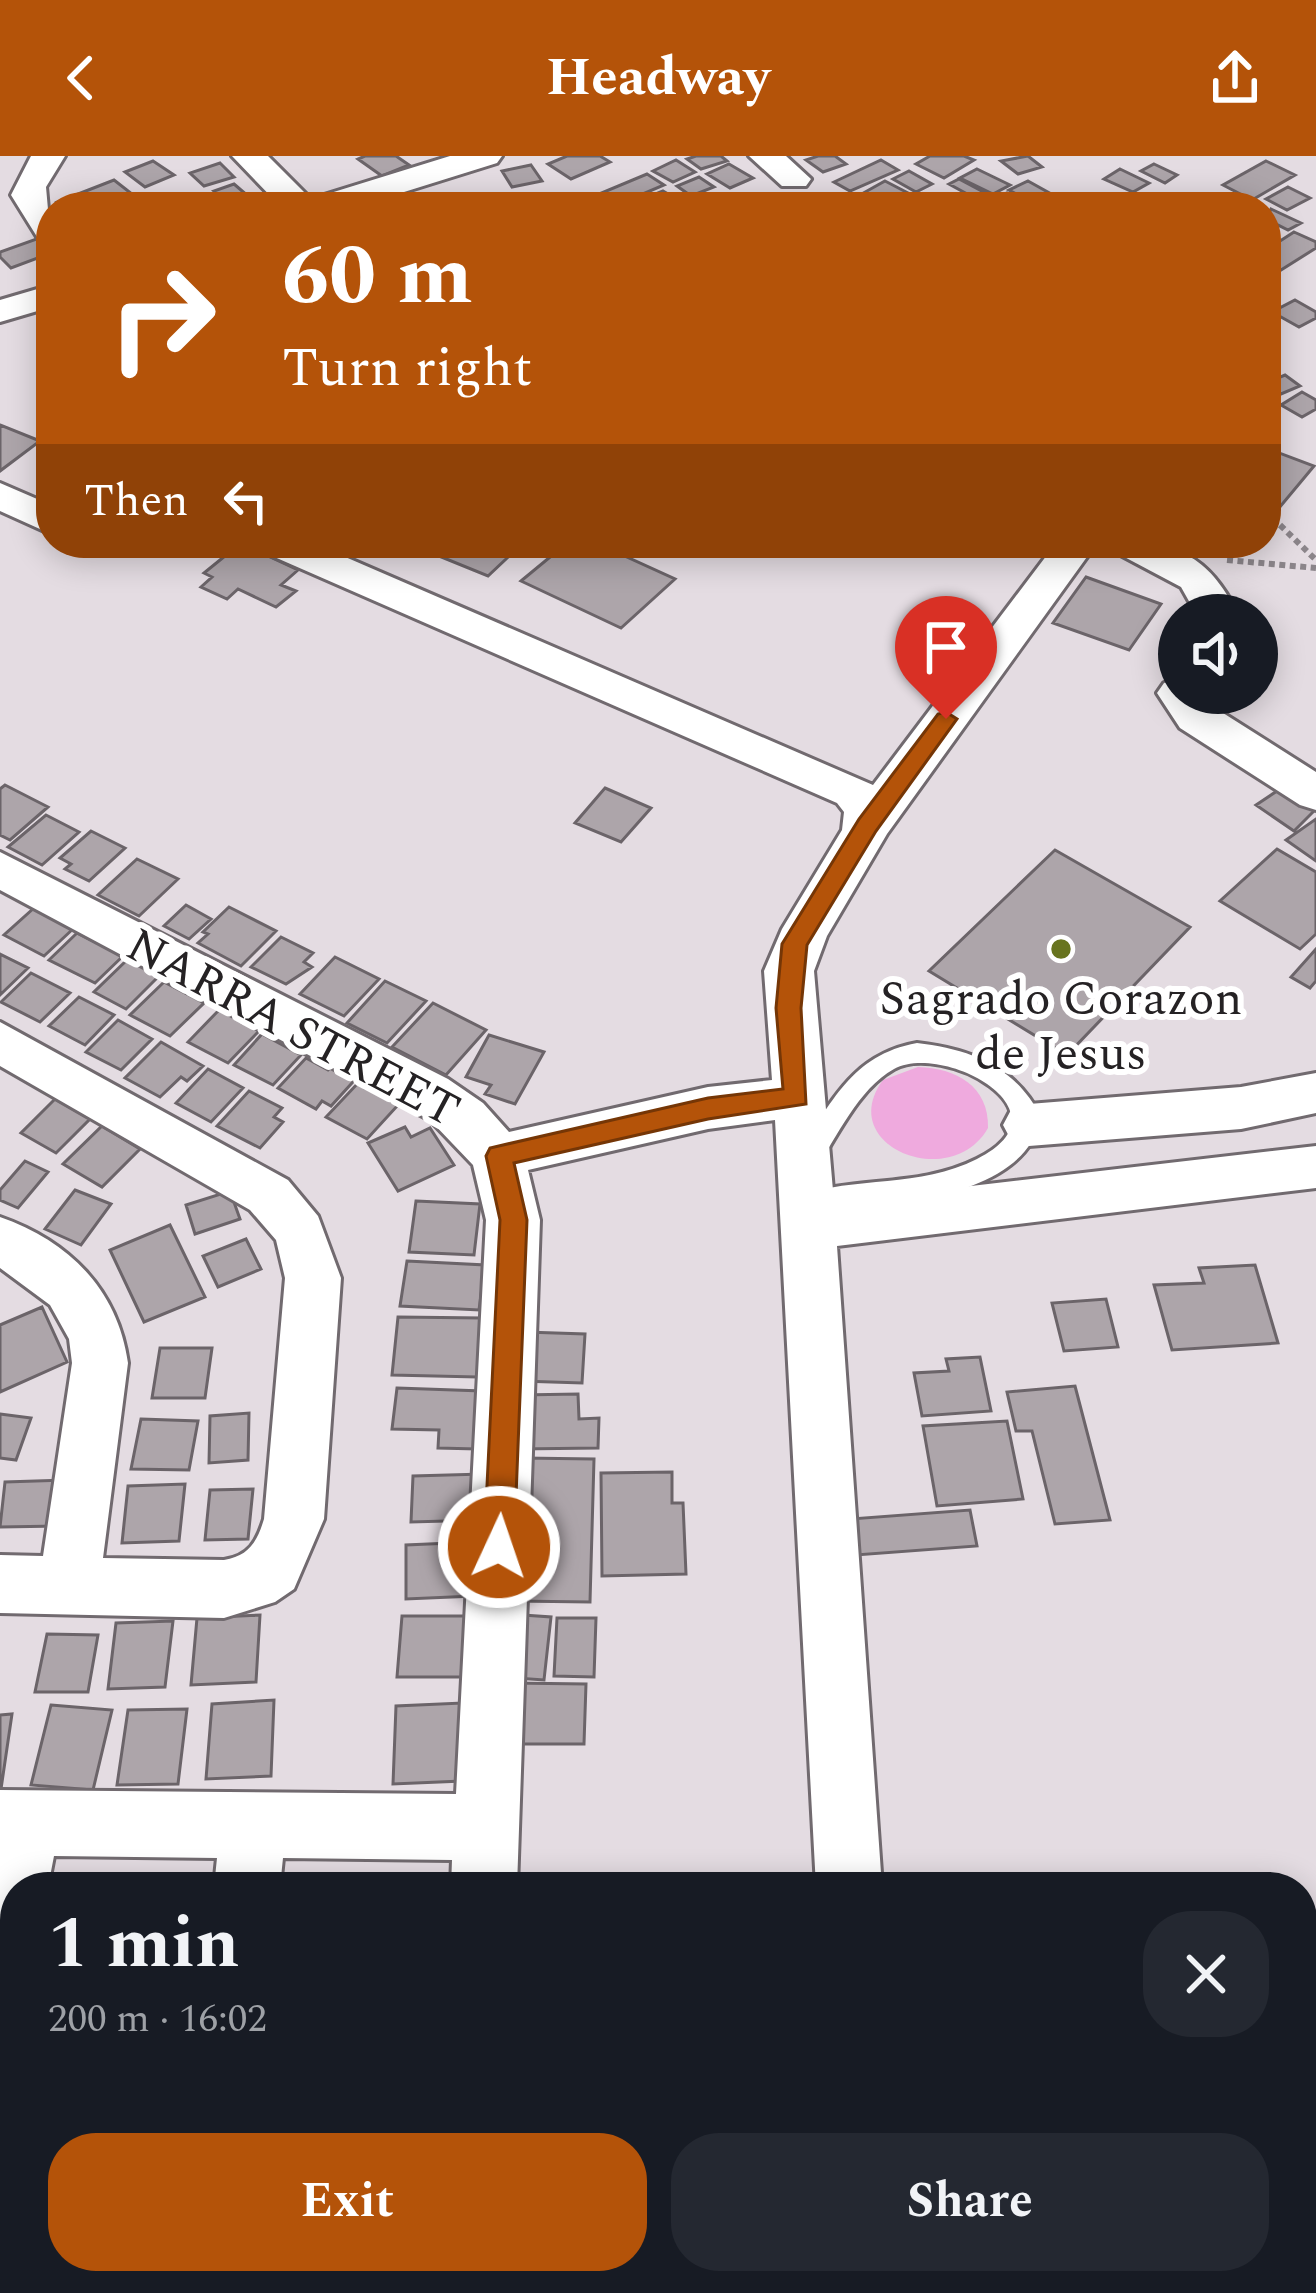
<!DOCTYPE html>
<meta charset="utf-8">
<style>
:root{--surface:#171b24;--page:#242831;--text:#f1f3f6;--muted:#9ea1a6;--accent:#b45309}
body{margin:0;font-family:Spectral,serif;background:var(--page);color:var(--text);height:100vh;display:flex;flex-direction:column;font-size:45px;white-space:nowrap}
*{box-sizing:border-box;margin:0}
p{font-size:39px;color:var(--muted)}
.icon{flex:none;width:66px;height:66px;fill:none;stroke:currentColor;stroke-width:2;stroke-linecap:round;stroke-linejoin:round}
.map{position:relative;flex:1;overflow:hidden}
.details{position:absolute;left:0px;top:1716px;width:1317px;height:423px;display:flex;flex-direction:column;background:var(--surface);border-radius:48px 48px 0 0;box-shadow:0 6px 30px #0003}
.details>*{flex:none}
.top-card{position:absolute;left:36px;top:36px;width:1245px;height:366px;border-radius:48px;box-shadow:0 6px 30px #0003;background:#b45309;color:#fff;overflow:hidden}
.fabs{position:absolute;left:1158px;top:438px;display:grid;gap:24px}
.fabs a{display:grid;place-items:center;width:120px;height:120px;border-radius:50%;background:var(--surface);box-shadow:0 6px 30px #0003;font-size:60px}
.pin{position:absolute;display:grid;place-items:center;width:102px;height:102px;color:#fff;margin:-123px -51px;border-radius:50% 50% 50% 0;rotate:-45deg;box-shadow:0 0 12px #0007}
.pin .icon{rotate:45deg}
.me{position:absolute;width:132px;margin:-66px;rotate:3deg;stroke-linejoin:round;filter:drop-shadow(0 0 9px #0008)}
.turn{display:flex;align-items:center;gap:42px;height:252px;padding:0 48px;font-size:54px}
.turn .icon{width:156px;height:156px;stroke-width:2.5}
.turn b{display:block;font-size:84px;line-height:102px}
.then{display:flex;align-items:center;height:114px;padding:0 48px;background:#0003;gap:24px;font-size:45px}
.round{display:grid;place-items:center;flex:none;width:126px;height:126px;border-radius:48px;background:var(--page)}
.head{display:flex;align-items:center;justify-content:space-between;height:204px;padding:0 48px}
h1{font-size:72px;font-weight:700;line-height:90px}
.cta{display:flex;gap:24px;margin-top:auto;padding:24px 48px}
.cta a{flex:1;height:138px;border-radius:48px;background:var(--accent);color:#fff;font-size:48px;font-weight:700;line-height:138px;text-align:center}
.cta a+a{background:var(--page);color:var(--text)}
header{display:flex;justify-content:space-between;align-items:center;height:156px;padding:0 48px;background:var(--accent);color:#fff;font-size:54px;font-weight:700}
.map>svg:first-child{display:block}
.water{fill:#efaade}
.building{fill:#ada5aa;stroke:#6b6469;stroke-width:3}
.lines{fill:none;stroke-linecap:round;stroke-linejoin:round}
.lane-casing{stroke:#716a6f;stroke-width:6}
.street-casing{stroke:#716a6f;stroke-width:6}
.path{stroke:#8b858a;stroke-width:6;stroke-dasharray:6 4.5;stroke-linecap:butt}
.lane{fill:#fff;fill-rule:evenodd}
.street{fill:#fff;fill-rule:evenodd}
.route{fill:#b45309;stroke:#753606;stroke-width:3}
.poi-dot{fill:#68741f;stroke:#fff;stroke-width:4.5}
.labels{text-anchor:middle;stroke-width:12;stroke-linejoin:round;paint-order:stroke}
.poi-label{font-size:48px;fill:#252224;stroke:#fff}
.street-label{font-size:48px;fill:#252224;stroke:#fff}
</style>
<header><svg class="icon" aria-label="back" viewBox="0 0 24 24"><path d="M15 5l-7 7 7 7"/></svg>Headway<svg class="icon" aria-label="share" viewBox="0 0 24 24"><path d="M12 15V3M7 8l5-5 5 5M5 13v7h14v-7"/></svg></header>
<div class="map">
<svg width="1316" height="2137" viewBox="0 0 1316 2137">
<rect width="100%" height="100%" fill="#e4dce2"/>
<path class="water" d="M918,911C956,912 989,930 988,972C951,1037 834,990 883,924Z"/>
<path class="building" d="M365,0H396L409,9L382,20L358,3Z
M567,0H600L610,6L571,23L548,8Z
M696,0H721L727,5L701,13L687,3Z
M818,0H835L846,8L823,16L806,4Z
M930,0H964L974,4L944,22L916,8Z
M1028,0L1042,11L1018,18L1001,5Z
M676,4L695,16L673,26L653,15Z
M881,4L898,14L850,35L834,26Z
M153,5L174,19L145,31L125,16Z
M1266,5L1295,19L1252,44L1223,29Z
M220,7L234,21L204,30L190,17Z
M729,8L753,22L730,32L707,18Z
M1154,8L1177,19L1165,27L1141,15Z
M531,9L542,25L512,31L502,15Z
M977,13L1010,29L993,38L960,22Z
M1120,13L1149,27L1133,36L1104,23Z
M909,15L932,28L916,36L893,23Z
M647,18L664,29L617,49L599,38Z
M699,21L714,31L691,40L677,30Z
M959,23L995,42L1007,37L1027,48L991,51L949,28Z
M114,24L132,38L99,51L55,47Z
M885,25L908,37L882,51L858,40Z
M1028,25L1053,39L1035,48L1009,34Z
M234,28L248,40L229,47L214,35Z
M1288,31L1310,42L1287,54L1266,43Z
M663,35L680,45L668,51L626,50Z
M205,38L224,51H173Z
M1271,53L1301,67L1288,74L1266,63Z
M1294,76L1316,86V92L1281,114L1266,106V94Z
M42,81L51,97L11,112L0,101V96Z
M1295,144L1316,156V162L1299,171L1272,156Z
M1285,219L1300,230L1281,238L1266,227Z
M1302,236L1316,244V253L1302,261L1281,249Z
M0,269L40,285L0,315Z
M1266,292L1314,310L1274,358L1266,355Z
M241,387L271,395L266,399L298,414L281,429L296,435L276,451L238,433L227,443L201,431L212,421L204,417Z
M407,387H523L488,420Z
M567,387H596L675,423L621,472L521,425Z
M1086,421L1161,448L1129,494L1053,467Z
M5,629L48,651L10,684L0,679V633Z
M1283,631L1316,653L1294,675L1256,649Z
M605,632L651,652L621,686L575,667Z
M46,659L79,676L42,709L8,691Z
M1316,663V705L1286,684Z
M91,675L125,692L89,725L65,713L71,708L60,702Z
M1277,693L1316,716V778L1300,793L1220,745Z
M1055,694L1190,771L1067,899L929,815Z
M137,703L178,723L139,760L98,739Z
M186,749L211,763L189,783L164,770Z
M229,751L276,775L241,810L198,787L208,778L203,776Z
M34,752L74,772L44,800L4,779Z
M77,777L123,800L95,827L49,804Z
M281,781L313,797L304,806L312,811L286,828L251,811Z
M1316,793V825L1310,832L1291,821Z
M0,798L28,812L0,839Z
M335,801L379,823L344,860L300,838Z
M129,802L161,818L126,853L94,836Z
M31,817L70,837L40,866L1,846Z
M385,825L426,845L387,887L347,867Z
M164,826L204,847L170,880L130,859Z
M79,841L114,859L85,889L49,870Z
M433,847L486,874L446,919L392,891Z
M219,854L259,875L228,907L188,886Z
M118,864L152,883L121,914L86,896Z
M262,878L301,899L273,929L234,909Z
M489,879L544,896L515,948L485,938L491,929L466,921Z
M161,886L203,910L187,925L181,921L160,941L125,922Z
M306,902L328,914L338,904L362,916L331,950L322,945L316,953L278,932Z
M208,913L243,932L211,966L176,947Z
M359,926L399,948L367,983L326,961Z
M249,935L282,952L274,961L283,966L260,992L217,970Z
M55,943L90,963L56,997L21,977Z
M102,970L140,993L102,1031L63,1008Z
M405,971L411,981L430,972L454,1009L398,1035L368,987Z
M25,1005L48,1016L18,1052L0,1044V1034Z
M75,1034L111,1048L81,1089L45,1073Z
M230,1035L240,1063L195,1078L186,1049Z
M416,1045L480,1048L474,1099L409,1096Z
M170,1069L205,1141L144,1166L110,1094Z
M246,1083L261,1113L218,1131L203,1100Z
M407,1105L485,1109L479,1154L400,1150Z
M1255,1109L1278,1187L1172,1194L1154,1129L1204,1127L1199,1112Z
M1106,1143L1118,1191L1064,1195L1052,1147Z
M42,1151L67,1206L0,1236V1169Z
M398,1161L482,1162L477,1221L392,1219Z
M525,1176L585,1178L582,1227L521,1225Z
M160,1192H212L205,1242H152Z
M980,1201L991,1255L922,1260L914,1217L949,1215L946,1203Z
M1075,1230L1110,1364L1055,1368L1032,1275H1016L1007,1236Z
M397,1232L482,1235L477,1293L438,1292L439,1274L392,1273Z
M578,1238L579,1263L599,1262L598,1292L518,1293L520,1239Z
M249,1257L248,1304L209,1307L210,1260Z
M0,1258L31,1262L16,1304L0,1302Z
M141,1263L198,1265L189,1314L131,1313Z
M1007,1265L1023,1343L937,1350L923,1270Z
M522,1302L594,1303L590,1446L515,1445Z
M672,1316V1347H683L686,1418L602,1420L601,1317Z
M483,1318L482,1364L411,1366L413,1320Z
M66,1324L59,1370L0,1371L5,1326Z
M185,1328L179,1385L122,1387L128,1330Z
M253,1333L248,1383L205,1384L210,1334Z
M970,1354L977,1390L856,1399L850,1363Z
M474,1386V1440L406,1443V1389Z
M507,1458L551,1461L544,1524L516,1522Z
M260,1459L256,1526L191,1529L197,1462Z
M402,1460H480L477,1521H397Z
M557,1462H596L594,1521L554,1520Z
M173,1465L165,1531L108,1533L116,1467Z
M47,1478L98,1479L88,1536H35Z
M511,1527L586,1528L584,1588H508Z
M274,1544L271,1620L206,1623L212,1548Z
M462,1547V1625L393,1628L396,1550Z
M51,1549L112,1554L93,1634L31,1629Z
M187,1553L178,1628L117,1629L128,1554Z
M12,1558L1,1633H0V1559Z
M67,1722H134L132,1731H66Z
M361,1724V1731H294L295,1727Z
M2,2123L15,2124H76L74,2137H0Z
M180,2124L178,2137H104L105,2125Z
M435,2124L434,2137H361V2126Z
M515,2124H593L592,2137H514Z
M331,2126V2137H257V2128Z"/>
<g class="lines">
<defs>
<path id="lane" d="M917,887C971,893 1016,911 1041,961C1025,1047 876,1049 807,1059L798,1056L794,1048L798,1040C855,1020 920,1032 977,1003C1074,955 942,886 894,913C858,933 837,981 815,1014H797L793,1006L797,998C832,947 851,899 917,887Z"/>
<path id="street" d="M31,0H65L46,31L51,87L39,84L11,39Z
M232,0H268L311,43L450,0H502L497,7L356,51H281Z
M749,0H786L811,23L806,30H782Z
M51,129V151L0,166V144Z
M0,327L51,349V378L0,355Z
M257,387H313L873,629L1056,387H1097L887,678L827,780L814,815L834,1046L1316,990V1032L837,1090L882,1731H816L775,964L708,973L528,1014L540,1064L517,1731H451L452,1704L283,1702L280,1731H214L217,1702L54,1700L48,1731H15V1834L0,1840V1634L456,1638L486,1064L473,1009L430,964L0,734V696L448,923L483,947L509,976L708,931L772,924L764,815L782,773L842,674L844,656L837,647L263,396Z
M1109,387C1168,387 1201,392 1232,447L1226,459H1184L1190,447L1181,431L1115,396Z
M1179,522V537H1202L1212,550L1316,616V654L1300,649L1180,572L1157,537L1164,527Z
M0,866L288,1024L318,1060L341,1122L324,1363L294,1433L275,1446L224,1462L0,1457V1399L43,1400L72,1207L69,1183L50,1149L0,1112V1061C69,1085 118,1134 128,1207L103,1402L224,1404C249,1400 257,1386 264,1363L285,1122L276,1084L250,1054L0,910Z
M1316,917V957L1241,973L1029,990L1011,984L1003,969L1011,954L1029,948L1241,931Z
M169,2124H243L242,2137H168Z
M432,2124H506V2137H432Z
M837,2124H911L912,2137H838Z"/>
</defs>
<use href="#lane" class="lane-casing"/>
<use href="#street" class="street-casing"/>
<path class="path" d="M1280,369L1316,404
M1227,404L1316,412"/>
<use href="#lane" class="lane"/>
<use href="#street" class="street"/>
</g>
<path class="route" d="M946,556L957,563L876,675L807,789L801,852L806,948L708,963L514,1007L527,1064L514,1391L510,1401L499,1405L488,1401L484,1391L500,1064L486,1000L490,992L708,942L783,933L776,852L782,788L859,663L938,558Z"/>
<circle class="poi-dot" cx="1061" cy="793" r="12"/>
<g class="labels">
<g class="poi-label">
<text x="1061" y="858">Sagrado Corazon<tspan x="1061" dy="55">de Jesus</tspan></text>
</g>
<g class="street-label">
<text transform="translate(294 870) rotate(28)" y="17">NARRA STREET</text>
</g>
</g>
</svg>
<div class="fabs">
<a><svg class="icon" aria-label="sound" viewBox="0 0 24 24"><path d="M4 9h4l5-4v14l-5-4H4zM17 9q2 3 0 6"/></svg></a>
</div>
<div class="pin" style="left:946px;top:563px;background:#d93025"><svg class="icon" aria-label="arrive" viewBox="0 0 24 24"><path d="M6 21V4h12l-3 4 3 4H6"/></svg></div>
<svg class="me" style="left:499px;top:1391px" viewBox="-20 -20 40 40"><circle r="17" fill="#b45309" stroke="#fff" stroke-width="3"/><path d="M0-11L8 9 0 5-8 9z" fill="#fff"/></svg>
<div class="top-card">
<div class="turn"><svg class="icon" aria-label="right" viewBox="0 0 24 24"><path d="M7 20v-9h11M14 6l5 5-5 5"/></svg><div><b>60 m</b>Turn right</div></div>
<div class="then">Then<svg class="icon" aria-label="left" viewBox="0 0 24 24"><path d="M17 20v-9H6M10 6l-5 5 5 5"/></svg></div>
</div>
<section class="details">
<div class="head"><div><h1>1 min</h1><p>200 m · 16:02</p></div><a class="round"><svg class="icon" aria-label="close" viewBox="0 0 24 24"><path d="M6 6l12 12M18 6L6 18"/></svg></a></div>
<div class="cta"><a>Exit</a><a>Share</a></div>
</section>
</div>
